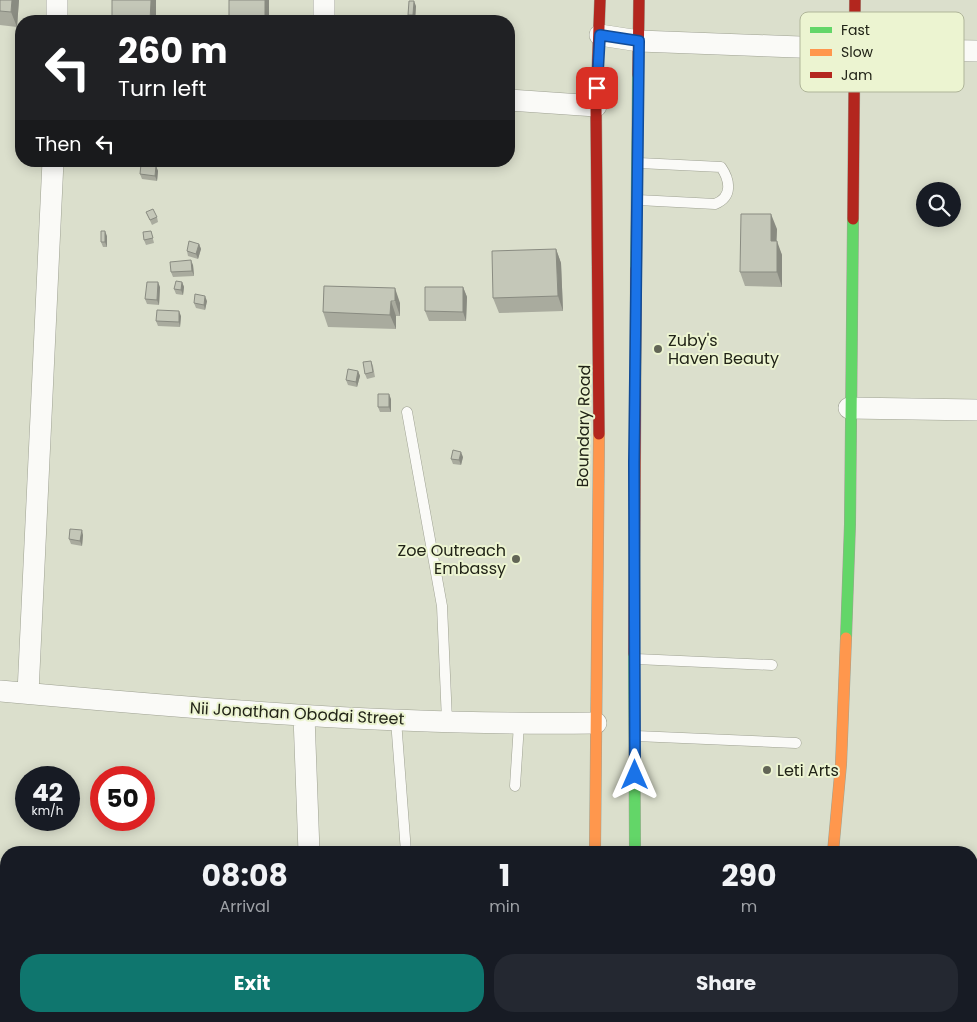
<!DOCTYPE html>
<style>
:root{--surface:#171b24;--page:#242831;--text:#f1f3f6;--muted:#9ea1a6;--accent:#0f766e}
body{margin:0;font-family:Poppins,sans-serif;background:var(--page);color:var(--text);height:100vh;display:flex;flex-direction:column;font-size:19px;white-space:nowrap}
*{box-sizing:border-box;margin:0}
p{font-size:16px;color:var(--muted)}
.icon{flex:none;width:28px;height:28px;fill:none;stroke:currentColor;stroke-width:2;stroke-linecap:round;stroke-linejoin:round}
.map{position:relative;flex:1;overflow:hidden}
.side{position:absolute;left:0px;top:846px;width:978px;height:176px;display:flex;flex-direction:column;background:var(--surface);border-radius:20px 20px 0 0;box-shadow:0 2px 12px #0003}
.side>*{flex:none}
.top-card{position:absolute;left:15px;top:15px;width:500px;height:152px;border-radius:20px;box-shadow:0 2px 12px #0003;background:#202124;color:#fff;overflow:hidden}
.buttons{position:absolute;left:916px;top:182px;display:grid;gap:10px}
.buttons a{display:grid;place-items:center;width:45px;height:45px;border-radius:50%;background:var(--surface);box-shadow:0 2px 12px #0003;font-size:25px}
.speed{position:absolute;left:15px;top:766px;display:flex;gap:10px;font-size:25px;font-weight:700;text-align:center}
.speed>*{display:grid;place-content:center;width:65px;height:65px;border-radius:50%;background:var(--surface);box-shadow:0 2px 12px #0003;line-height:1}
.speed small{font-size:12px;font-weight:400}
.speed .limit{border:8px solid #d22;background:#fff;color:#111}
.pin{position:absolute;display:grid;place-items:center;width:42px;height:42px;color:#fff;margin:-21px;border-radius:10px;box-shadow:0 2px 8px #0006}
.me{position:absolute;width:55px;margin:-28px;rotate:0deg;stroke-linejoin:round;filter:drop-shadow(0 0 4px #0008)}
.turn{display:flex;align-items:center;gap:18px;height:105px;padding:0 20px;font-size:22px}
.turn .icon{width:65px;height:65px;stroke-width:2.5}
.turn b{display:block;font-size:35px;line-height:42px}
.then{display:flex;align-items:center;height:48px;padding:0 20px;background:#0003;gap:10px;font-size:19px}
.eta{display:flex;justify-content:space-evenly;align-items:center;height:85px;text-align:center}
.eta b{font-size:30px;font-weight:700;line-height:35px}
.primary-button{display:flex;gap:10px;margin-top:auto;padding:10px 20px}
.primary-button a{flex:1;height:58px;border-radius:20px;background:var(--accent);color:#fff;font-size:20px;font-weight:700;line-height:58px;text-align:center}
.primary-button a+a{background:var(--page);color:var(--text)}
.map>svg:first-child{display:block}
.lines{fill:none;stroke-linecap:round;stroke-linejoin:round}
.lane-casing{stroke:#9ea192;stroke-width:11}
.street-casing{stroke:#9ea192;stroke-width:22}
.fast-casing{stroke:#9ea192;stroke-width:12}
.slow-casing{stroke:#9ea192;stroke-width:12}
.jam-casing{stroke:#9ea192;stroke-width:12}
.lane{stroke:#fafaf7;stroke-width:10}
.street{stroke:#fafaf7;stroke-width:21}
.fast{stroke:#63d668;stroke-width:11}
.slow{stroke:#ff974d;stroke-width:11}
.jam{stroke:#b3261e;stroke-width:11}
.wall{fill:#a9ab9e}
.shaded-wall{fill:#898b81}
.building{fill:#c4c7b8;stroke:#898b81}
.route-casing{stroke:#114b97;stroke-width:12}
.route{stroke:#1a73e8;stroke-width:9}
.poi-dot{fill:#626556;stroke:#ecf4d1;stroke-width:2}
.labels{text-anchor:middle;stroke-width:4;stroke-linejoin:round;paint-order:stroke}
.poi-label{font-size:16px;fill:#212317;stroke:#ecf4d1;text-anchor:start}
.street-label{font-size:16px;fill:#212317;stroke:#ecf4d1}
.key{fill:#ecf4d1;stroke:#afb599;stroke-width:1}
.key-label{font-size:14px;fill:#212317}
</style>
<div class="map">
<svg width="977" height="1022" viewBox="0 0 977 1022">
<rect width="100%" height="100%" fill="#dbdfcc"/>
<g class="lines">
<defs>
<path id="lane" d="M638,200L715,204C733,197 730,180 721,167L639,163
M407,412L442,606L447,721
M636,659L772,665
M396,720L406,852
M636,736L796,743
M515,786L519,724
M443,1022V1016"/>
<path id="street" d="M57,0V21
M324,0V21
M600,35L639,41L852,49L977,51
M509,100L596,106
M849,408L977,410
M0,691C198,709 397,726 596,723
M28,693L53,161
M304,716L309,852
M0,948L6,952
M312,1016V1022
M832,1016L833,1022
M2,1022L6,974"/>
<path id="fast" d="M636,269L638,75
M846,638L850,524L853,219
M634,654L635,852"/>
<path id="slow" d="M595,852L599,434
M833,852L841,764L846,638
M634,1016V1022"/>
<path id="jam" d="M638,75L639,0
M853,219L855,0
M599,434L596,106L600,0
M634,654L636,269
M595,1016V1022"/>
</defs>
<use href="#lane" class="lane-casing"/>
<use href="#street" class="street-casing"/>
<use href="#fast" class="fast-casing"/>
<use href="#slow" class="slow-casing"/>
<use href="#jam" class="jam-casing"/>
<use href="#lane" class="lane"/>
<use href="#street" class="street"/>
<use href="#fast" class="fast"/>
<use href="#slow" class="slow"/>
<use href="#jam" class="jam"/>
</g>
<path class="wall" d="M0,0H19L17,27L0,25Z
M269,0V21H231L229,16Z
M416,6L415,20H410L408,15Z
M182,161H194V163Z
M156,166L158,171L157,181L142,179L140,174Z
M146,212L157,217L158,222L152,225Z
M777,229L776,241L782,255V287L745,286L740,272Z
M151,231L154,243L146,245L144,240Z
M107,236V247H103L101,242Z
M199,244L201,249L198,259L188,256L187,251Z
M556,249L561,263L563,311L499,313L493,298Z
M193,265L194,276L173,277L171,272Z
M182,282L184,287L183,295L176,294L174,289Z
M324,286L400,303V316H396V329L328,327L323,312Z
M160,287L159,305L147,304L145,299Z
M463,287L467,297L466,321H429L425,311Z
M207,301L205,310L196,308L194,303Z
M181,316L180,327L158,326L156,321Z
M371,361L373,366L375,377L367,379L365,374Z
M358,371L360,376L357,387L348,385L346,380Z
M391,399V412H380L378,407Z
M463,457L461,465L453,464L451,459Z
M83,535L82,546L71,544L69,539Z
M503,1016L543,1022H503Z
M736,1016H812V1018H797V1022H736Z"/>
<path class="shaded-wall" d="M12,0H19L17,27L11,12Z
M151,0H156V21H150Z
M265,0H269V21H267L265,16Z
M414,1L416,6L415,20L413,15Z
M156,166L158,171L157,181L155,176Z
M771,214L777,229L776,255L771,241Z
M105,231L107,236V247L105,242Z
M777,241L782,255V287L777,272Z
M199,244L201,249L198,259L196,254Z
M556,249L561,263L563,311L558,296Z
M191,260L193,265L194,276L192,271Z
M158,282L160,287L159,305L157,300Z
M182,282L184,287L183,295L181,290Z
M463,287L467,297L466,321L463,312Z
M395,288L400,303V316L395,301Z
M205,296L207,301L205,310L204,305Z
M391,301L396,316V329L390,315Z
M179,311L181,316L180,327L179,322Z
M358,371L360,376L357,387L356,382Z
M389,394L391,399V412L389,407Z
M461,452L463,457L461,465L459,460Z
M82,530L83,535L82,546L80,541Z
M539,1016H544L543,1022H538Z
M791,1016H796L797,1022H791Z"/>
<path class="building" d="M0,0H12L11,12L0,11Z
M112,0H151L150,21H112Z
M229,0H265V16H229Z
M409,1H414L413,15H408Z
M86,17H102V21H86Z
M141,164L156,166L155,176L140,174Z
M153,209L157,217L150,220L146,212Z
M741,214H771V241H777V272H740Z
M101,231H105V242H101Z
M151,231L153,238L144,240L143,232Z
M189,241L199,244L196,254L187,251Z
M556,249L558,296L493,298L492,251Z
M191,260L192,271L171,272L170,262Z
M176,281L182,282L181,290L174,289Z
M147,282H158L157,300L145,299Z
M324,286L395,288V301H391L390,315L323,312Z
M425,287H463V312L425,311Z
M195,294L205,296L204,305L194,303Z
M157,310L179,311V322L156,321Z
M371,361L373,372L365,374L363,362Z
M348,369L358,371L356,382L346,380Z
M378,394H389V407H378Z
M453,450L461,452L459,460L451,459Z
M70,529L82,530L80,541L69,539Z
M503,1016H539L538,1021H503Z
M736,1016H791V1022H736Z
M677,1019L730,1022H677Z"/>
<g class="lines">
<defs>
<path id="route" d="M597,88L600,35L639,41L634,463L635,775"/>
</defs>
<use href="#route" class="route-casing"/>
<use href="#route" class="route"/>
</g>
<g class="poi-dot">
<circle cx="658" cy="349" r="5"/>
<circle cx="516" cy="559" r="5"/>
<circle cx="767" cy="770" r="5"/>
</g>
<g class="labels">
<g class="poi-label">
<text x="668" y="346">Zuby's<tspan x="668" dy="18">Haven Beauty</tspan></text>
<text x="506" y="556" text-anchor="end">Zoe Outreach<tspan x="506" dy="18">Embassy</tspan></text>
<text x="777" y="776">Leti Arts</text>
</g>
<g class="street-label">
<text transform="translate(583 426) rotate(-89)" y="6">Boundary Road</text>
<text transform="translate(297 713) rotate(3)" y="6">Nii Jonathan Obodai Street</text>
</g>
</g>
<rect x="800" y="12" width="164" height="80" rx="8" class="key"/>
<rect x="810" y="27" width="22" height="6" fill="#63d668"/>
<rect x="810" y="49" width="22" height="7" fill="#ff974d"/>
<rect x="810" y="72" width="22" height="6" fill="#b3261e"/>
<g class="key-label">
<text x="841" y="35">Fast</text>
<text x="841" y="57">Slow</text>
<text x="841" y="80">Jam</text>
</g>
</svg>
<div class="buttons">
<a><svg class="icon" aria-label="search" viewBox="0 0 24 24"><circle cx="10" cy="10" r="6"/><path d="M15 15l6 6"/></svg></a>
</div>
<div class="speed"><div>42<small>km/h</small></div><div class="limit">50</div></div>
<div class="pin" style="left:597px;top:88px;background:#d93025"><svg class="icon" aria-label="arrive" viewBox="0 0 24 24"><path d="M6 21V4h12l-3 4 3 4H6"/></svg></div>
<svg class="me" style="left:635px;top:775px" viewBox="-20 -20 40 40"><path d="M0-17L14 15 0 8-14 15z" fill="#1a73e8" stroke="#fff" stroke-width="4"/></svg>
<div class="top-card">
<div class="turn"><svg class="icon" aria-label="left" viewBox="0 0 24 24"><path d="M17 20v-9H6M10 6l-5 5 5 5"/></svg><div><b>260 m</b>Turn left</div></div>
<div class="then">Then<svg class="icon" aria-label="left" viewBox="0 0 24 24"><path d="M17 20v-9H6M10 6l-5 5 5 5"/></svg></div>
</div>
<section class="side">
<div class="eta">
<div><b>08:08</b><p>Arrival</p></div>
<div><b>1</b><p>min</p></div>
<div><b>290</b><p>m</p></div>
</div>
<div class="primary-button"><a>Exit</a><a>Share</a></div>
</section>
</div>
